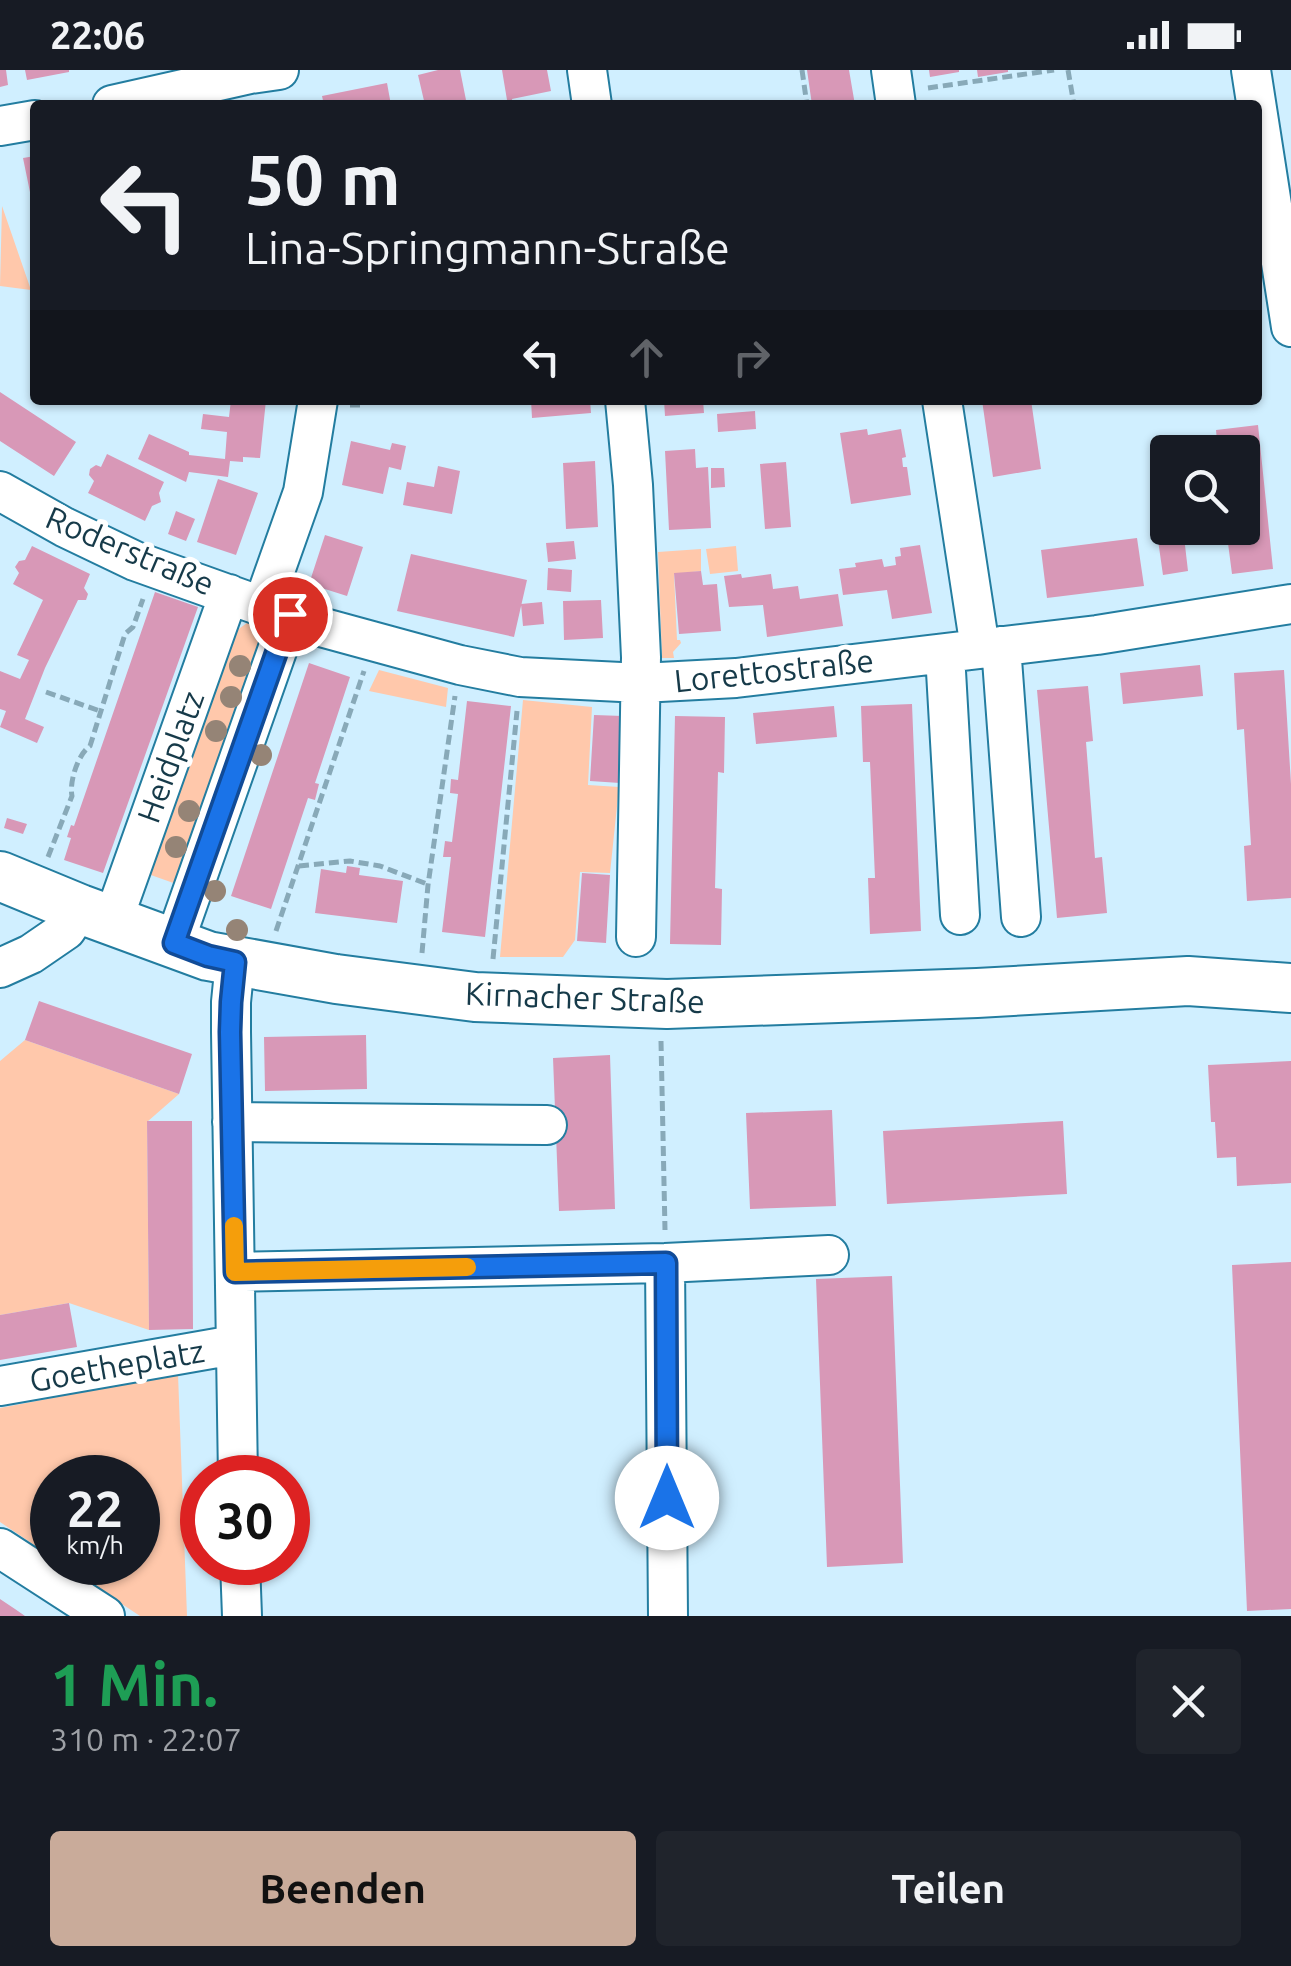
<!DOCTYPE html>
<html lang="de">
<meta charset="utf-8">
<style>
:root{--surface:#171b24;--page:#20242c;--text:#f1f3f6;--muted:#9ea1a6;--accent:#c9ab9a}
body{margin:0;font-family:Ubuntu,sans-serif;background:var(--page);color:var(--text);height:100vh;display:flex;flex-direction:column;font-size:38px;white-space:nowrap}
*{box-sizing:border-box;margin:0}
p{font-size:32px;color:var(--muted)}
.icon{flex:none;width:55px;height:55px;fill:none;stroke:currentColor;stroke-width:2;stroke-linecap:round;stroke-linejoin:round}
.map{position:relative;height:1546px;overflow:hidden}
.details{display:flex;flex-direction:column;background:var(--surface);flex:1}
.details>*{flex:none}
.top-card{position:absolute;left:30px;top:30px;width:1232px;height:305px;border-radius:10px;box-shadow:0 2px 8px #0004;background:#171b24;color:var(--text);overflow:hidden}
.controls{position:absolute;left:1150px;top:365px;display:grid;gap:20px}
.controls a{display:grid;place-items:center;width:110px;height:110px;border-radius:10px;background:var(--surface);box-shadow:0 2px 8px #0004;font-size:50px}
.speed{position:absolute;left:30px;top:1385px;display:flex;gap:20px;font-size:50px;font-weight:700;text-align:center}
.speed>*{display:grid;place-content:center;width:130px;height:130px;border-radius:50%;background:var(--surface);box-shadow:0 2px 8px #0004;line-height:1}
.speed small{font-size:25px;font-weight:400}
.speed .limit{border:15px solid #d22;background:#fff;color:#111}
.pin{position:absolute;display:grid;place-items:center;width:85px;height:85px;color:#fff;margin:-42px;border:5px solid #fff;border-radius:50%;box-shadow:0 2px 10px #0007}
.me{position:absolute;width:110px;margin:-55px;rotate:0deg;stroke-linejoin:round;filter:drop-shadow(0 0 8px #0008)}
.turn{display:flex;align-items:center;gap:35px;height:210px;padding:0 50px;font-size:45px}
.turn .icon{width:130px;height:130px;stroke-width:2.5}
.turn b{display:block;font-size:70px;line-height:85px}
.lanes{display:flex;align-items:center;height:95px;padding:0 50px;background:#0003;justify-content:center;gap:50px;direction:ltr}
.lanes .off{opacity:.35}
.round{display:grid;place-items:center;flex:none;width:105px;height:105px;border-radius:10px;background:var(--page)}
.head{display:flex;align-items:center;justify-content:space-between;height:170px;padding:0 50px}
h1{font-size:60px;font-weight:700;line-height:75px;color:#1e9e55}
.primary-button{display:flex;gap:20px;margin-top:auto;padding:20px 50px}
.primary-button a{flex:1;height:115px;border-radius:10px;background:var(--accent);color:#111;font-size:40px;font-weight:700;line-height:115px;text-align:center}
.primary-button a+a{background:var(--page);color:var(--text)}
.status{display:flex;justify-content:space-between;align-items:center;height:70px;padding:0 50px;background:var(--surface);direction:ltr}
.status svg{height:28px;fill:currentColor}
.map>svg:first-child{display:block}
.green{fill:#ffc8ab}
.building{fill:#d898b7}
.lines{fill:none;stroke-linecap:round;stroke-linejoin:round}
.minor-casing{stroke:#237da0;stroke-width:42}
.major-casing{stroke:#237da0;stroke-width:52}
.path{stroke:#88a9b8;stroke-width:5;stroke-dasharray:10 5;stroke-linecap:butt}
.minor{stroke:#fff;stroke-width:38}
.major{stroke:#fff;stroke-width:48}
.tree{fill:#958476}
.route-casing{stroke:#114b97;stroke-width:25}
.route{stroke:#1a73e8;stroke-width:18}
.slow{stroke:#f59e0b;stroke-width:18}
.labels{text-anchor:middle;stroke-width:10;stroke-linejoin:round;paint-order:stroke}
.street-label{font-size:32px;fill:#163a49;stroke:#fff}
</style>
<div class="status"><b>22:06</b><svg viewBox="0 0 49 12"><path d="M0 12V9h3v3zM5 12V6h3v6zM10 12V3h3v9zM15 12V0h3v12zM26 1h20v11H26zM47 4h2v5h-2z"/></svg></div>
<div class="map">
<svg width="1291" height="1546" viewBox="0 0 1291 1546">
<rect width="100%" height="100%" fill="#d0efff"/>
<path class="green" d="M2,136L31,220L0,216Z
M736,476L738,501L710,504L706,479Z
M701,479V501L674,504L677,570H680L681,573L673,582L674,588H662L658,482Z
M247,553L258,555L265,563L182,816L148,804L233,563Z
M379,600L448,618L446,637L369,621Z
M523,630L592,637L588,715L619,717L610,803L580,802L575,870L563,887H500Z
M25,970L179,1024L147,1052L149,1260L69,1233L0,1245V991Z
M178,1304L187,1546H140L60,1493L138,1492V1408H52V1487L0,1452V1338Z"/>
<path class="building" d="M0,0H6L8,15L0,17Z
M25,0H69V2L27,10Z
M438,0H460L467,35H425L418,5Z
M502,0H547L551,21L512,29L513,35H489V33L507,30Z
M807,0H849L855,35H812Z
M929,0H959V2L930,7Z
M977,0H1008V2L978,7Z
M387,13L391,35H324L322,26Z
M35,86V126L31,127L23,88Z
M0,322L76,372L54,406L0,371Z
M231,330H266L260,388L243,387V392L230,391L228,407L189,402L186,412L138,389L149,364L189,382V385L225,389L227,362L201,359L203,344L229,347Z
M531,330H590L591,343L532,348Z
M664,330H703L704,343L665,346Z
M982,330H1031L1041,399L993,407Z
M755,341L756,359L718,362L717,344Z
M1258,355L1273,499L1232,504L1226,458H1242V382H1218L1216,360Z
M867,359L868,365L901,359L906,387L902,388L903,397H907L911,425L851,434L840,363Z
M351,371L390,380L392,373L406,376L401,400L389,397L383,424L342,415Z
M695,379L696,398L708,397L711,458L669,460L665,381Z
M107,384L164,412L159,423L161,432L152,436L145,451L88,423L94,411L89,405L90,399L96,395L101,397Z
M595,391L598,457L566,459L563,393Z
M786,392L791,457L765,459L760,394Z
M438,396L460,401L452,444L403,435L407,412L434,417Z
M711,398H724L725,417L711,418Z
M218,409L258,423L236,485L197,472Z
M1168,411V458H1183L1188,501L1163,505L1150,414Z
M176,441L195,449L186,471L168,464Z
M325,465L363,477L347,526L309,514Z
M1137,468L1144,516L1047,528L1041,480Z
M574,471L576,489L548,492L546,473Z
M920,475L932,543L892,549L887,520L843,525L839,499L856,497L855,493L882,489L884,497L896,495L895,487L901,486L900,478Z
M32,476L90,504L84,518L88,524L86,530H78L45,598L25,649L44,657L37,673L0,657L6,641L0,639V601L20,609L29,590L17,585L43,530L13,514L19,503L15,497L19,491L25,490Z
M411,484L527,510L514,567L397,541Z
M548,498L572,500L571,522L547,520Z
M701,501L703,515L717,514L721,561L679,564L674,503Z
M741,504L742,508L771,504L773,519L798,516L800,529L838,524L843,556L767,567L763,535L729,537L724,506Z
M155,522L198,537L103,803L64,790L71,768L67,767L71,755L74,756Z
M601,530L603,568L564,570L563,531Z
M542,532L544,554L523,556L521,534Z
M309,593L350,607L315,713L319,714L315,730L308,728L271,839L231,826Z
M1200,595L1203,626L1123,634L1120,603Z
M1284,600L1291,714V828L1247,831L1244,776L1251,775L1244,659L1237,660L1234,603Z
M1088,616L1093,671L1086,672L1095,788L1102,787L1107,843L1057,848L1037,620Z
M467,631L511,636L485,867L442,862L451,787H443L445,771L452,772L458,724L450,723L451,709L458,710Z
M912,634L921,861L870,864L868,808H875L870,692H863L861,636Z
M834,636L837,667L756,674L753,643Z
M594,645L623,646L620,713L590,711Z
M675,646L725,647L724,703L718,702L715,818L722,819L721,875L670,874Z
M7,748L27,754L23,764L4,758Z
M347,796L360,798L359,805L403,811L397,853L315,843L321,799L346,803Z
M582,803L610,805L606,873L577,871Z
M39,931L192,984L179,1024L25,970Z
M366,965L367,1019L265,1021L264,967Z
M610,985L615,1139L559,1141L553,988Z
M1291,991V1113L1237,1116L1236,1087L1217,1088L1215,1052H1211L1208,995Z
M832,1040L836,1136L750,1139L746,1043Z
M147,1051H192L193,1259L149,1260Z
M1063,1051L1067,1124L887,1134L883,1061Z
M1291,1192V1539L1247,1541L1232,1195Z
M892,1206L903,1493L827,1497L816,1209Z
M69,1233L77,1277L0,1290V1245Z
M0,1529L15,1539L25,1546H0Z"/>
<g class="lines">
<defs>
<path id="minor" d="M587,0L592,35
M891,0L896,35
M1251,0L1291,257
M112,35L250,4L279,0
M0,56L35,50
M625,330L633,415L641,587L636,867
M942,330L980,578
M0,421L64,457L135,491L317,556L460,595L520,607L641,613L736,608L1097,565L1291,534
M263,535L303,422L318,330
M1001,576L1021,847
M945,584L960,845
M113,850L229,524
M174,873L290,544
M235,892L231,932V962L238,1408
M0,898L31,884L66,860L80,839
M232,1052L547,1055
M665,1193L668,1546
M235,1202L665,1193L829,1185
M0,1316L234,1275
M0,1478L105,1546
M240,1492L242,1546"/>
<path id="major" d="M0,806L80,839L208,886L336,909L475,927L667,934L977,923L1188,911L1291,918"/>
</defs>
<use href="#minor" class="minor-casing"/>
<use href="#major" class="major-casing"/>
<path class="path" d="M802,0L807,35
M1068,0L1074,35
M928,18L1054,0
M350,335H364
M46,622L100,641
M48,787L72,726C69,712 78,684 90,676L125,564L133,557L143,529
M299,796L350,791L380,796L427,814
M276,861L364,601
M422,883L428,815L455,626
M493,889L517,641
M661,971L665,1160"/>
<use href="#minor" class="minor"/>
<use href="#major" class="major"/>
</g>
<g class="tree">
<circle cx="240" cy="596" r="11"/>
<circle cx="231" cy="627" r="11"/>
<circle cx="216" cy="661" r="11"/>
<circle cx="261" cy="685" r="11"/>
<circle cx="189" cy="741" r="11"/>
<circle cx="176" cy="777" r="11"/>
<circle cx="215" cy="821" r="11"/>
<circle cx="237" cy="860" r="11"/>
</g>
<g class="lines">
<defs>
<path id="route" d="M290,544L174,873L208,886L235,892L231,932L230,962L235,1202L666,1193L667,1428"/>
</defs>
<use href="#route" class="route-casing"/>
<use href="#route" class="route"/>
<path class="slow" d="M234,1156L235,1202L467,1197"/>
</g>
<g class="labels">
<g class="street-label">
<text transform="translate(130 481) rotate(23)" y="11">Roderstraße</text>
<text transform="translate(774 601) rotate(-6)" y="11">Lorettostraße</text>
<text transform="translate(171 687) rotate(-70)" y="11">Heidplatz</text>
<text transform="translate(585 928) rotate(2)" y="11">Kirnacher Straße</text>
<text transform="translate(117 1296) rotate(-10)" y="11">Goetheplatz</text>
</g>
</g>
</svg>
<div class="controls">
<a><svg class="icon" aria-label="search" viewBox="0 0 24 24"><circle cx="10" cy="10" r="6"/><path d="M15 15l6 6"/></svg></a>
</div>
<div class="speed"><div>22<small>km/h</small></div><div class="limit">30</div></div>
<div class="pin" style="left:290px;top:544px;background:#d93025"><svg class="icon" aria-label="arrive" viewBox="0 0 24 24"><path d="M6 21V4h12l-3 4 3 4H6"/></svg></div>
<svg class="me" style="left:667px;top:1428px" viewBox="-20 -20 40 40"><circle r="19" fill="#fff"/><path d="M0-13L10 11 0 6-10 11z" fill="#1a73e8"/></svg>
<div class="top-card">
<div class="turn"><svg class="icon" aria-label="left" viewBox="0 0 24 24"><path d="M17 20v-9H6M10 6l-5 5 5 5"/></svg><div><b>50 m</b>Lina-Springmann-Straße</div></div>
<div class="lanes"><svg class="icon" aria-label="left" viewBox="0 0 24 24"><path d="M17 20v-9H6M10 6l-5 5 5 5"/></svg><svg class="icon off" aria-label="ahead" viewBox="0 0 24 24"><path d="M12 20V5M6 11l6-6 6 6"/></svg><svg class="icon off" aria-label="right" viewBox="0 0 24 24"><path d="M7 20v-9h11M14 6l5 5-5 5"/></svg></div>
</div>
</div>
<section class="details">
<div class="head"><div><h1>1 Min.</h1><p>310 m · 22:07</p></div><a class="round"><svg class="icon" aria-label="close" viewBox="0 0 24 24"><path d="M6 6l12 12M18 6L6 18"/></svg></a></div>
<div class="primary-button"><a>Beenden</a><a>Teilen</a></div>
</section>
